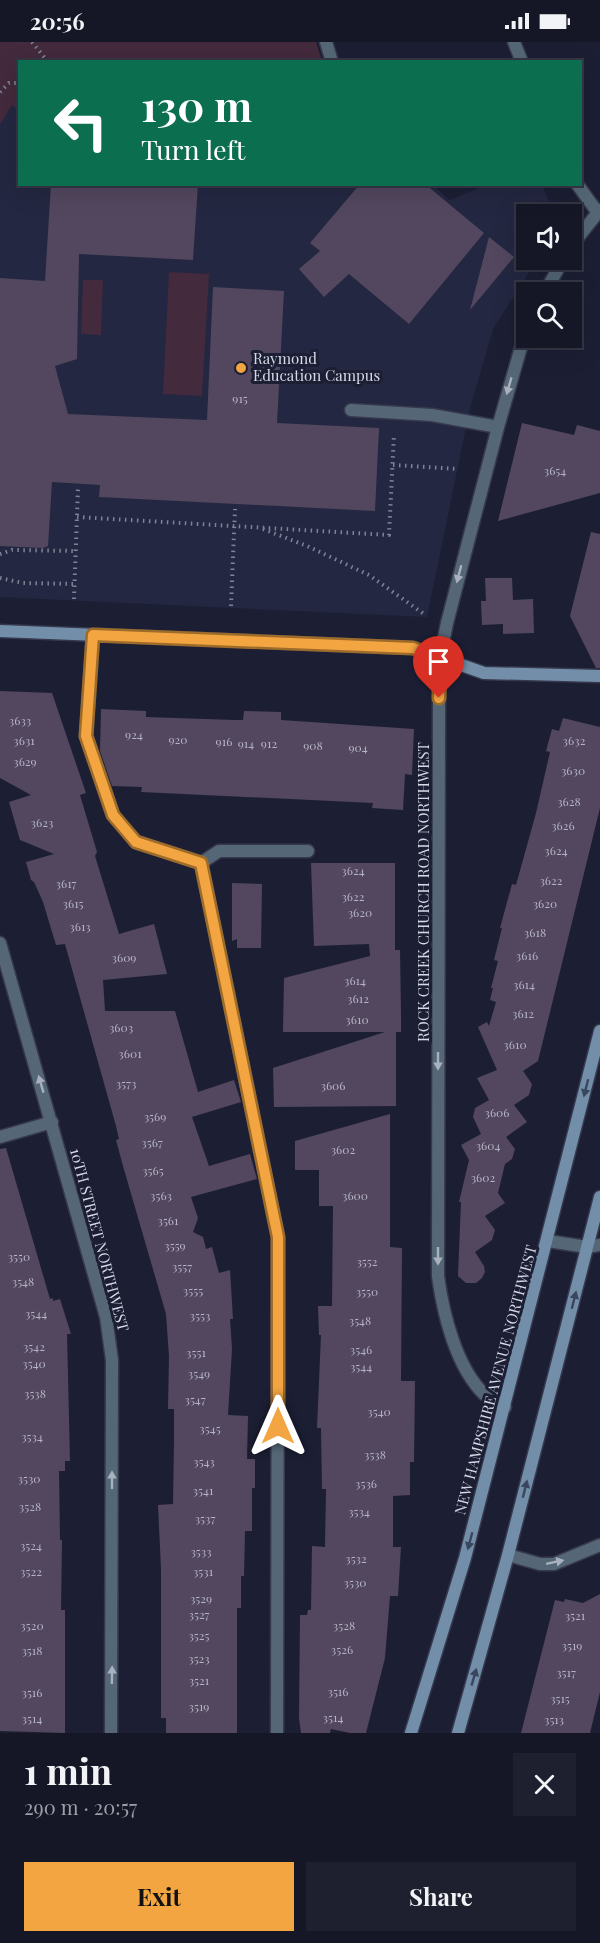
<!DOCTYPE html>
<meta charset="utf-8">
<style>
:root{--surface:#151727;--page:#1e202f;--text:#f1f3f6;--muted:#9d9fa7;--line:#343644;--accent:#f2a541}
body{margin:0;font-family:"Playfair Display",serif;background:var(--page);color:var(--text);height:100vh;display:flex;flex-direction:column;font-size:22px;white-space:nowrap}
*{box-sizing:border-box;margin:0}
p{font-size:20px;color:var(--muted)}
.icon{flex:none;width:33px;height:33px;fill:none;stroke:currentColor;stroke-width:2;stroke-linecap:round;stroke-linejoin:round}
.map{position:relative;height:1691px;overflow:hidden}
.details{display:flex;flex-direction:column;background:var(--surface);flex:1}
.details>*{flex:none}
.guide{position:absolute;left:18px;top:18px;width:564px;height:126px;border-radius:0px;box-shadow:0 6px 24px #0002,0 0 0 2px var(--line);background:#0b6e4f;color:#fff;overflow:hidden}
.controls{position:absolute;left:516px;top:162px;display:grid;gap:12px}
.controls a{display:grid;place-items:center;width:66px;height:66px;border-radius:0px;background:var(--surface);box-shadow:0 6px 24px #0002,0 0 0 2px var(--line);font-size:30px}
.pin{position:absolute;display:grid;place-items:center;width:51px;height:51px;color:#fff;margin:-62px -26px;border-radius:50% 50% 50% 0;rotate:-45deg;box-shadow:0 0 6px #0007}
.pin .icon{rotate:45deg}
.me{position:absolute;width:66px;margin:-33px;rotate:0deg;stroke-linejoin:round;filter:drop-shadow(0 0 4px #0008)}
.turn{display:flex;align-items:center;gap:21px;height:126px;padding:0 24px;font-size:27px}
.turn .icon{width:78px;height:78px;stroke-width:2.5}
.turn b{display:block;font-size:42px;line-height:51px}
.round{display:grid;place-items:center;flex:none;width:63px;height:63px;border-radius:0px;background:var(--page)}
.head{display:flex;align-items:center;justify-content:space-between;height:102px;padding:0 24px}
h1{font-size:36px;font-weight:700;line-height:45px}
.action{display:flex;gap:12px;margin-top:auto;padding:12px 24px}
.action a{flex:1;height:69px;border-radius:0px;background:var(--accent);color:#111;font-size:24px;font-weight:700;line-height:69px;text-align:center}
.action a+a{background:var(--page);color:var(--text)}
.status{display:flex;justify-content:space-between;align-items:center;height:42px;padding:0 30px;background:var(--surface);direction:ltr}
.status svg{height:16px;fill:currentColor}
.map>svg:first-child{display:block}
.built{fill:#242741}
.green{fill:#432a3c}
.building{fill:#52475e}
.lines{fill:none;stroke-linecap:round;stroke-linejoin:round}
.lane-casing{stroke:#36394d;stroke-width:15}
.street-casing{stroke:#36394d;stroke-width:15}
.secondary-casing{stroke:#36394d;stroke-width:15}
.path{stroke:#818496;stroke-width:4;stroke-dasharray:1.5 4.5;stroke-linecap:butt}
.lane{stroke:#556776;stroke-width:12}
.street{stroke:#556776;stroke-width:12}
.secondary{stroke:#728ea8;stroke-width:12}
.oneway{fill:#a9b1bf}
.oneway2{fill:#3a465d}
.route-casing{stroke:#9d6b2a;stroke-width:15}
.route{stroke:#f2a541;stroke-width:10}
.poi-dot{fill:#f2a541;stroke:#1c1f34;stroke-width:2}
.labels{text-anchor:middle;stroke-width:6;stroke-linejoin:round;paint-order:stroke}
.number-label{font-size:12px;fill:#b5b4c5}
.poi-label{font-size:15px;fill:#d6d9e7;stroke:#1c1f34;text-anchor:start}
.street-label{font-size:15px;fill:#d6d9e7;stroke:#1c1f34}
</style>
<div class="status"><b>20:56</b><svg viewBox="0 0 49 12"><path d="M0 12V9h3v3zM5 12V6h3v6zM10 12V3h3v9zM15 12V0h3v12zM26 1h20v11H26zM47 4h2v5h-2z"/></svg></div>
<div class="map">
<svg width="600" height="1691" viewBox="0 0 600 1691">
<rect width="100%" height="100%" fill="#1c1f34"/>
<path class="built" d="M0,0H316L322,19L20,20V142H432L449,158L487,143H542L554,172H526V218H537L493,287L470,366L427,575L0,555Z"/>
<path class="green" d="M0,0H316L322,19L20,20L19,69L12,63L0,82Z
M169,230L209,232L202,354L163,352Z
M83,238H103L101,293L81,292Z"/>
<path class="building" d="M51,142H198L193,218L79,212L77,317L55,324L68,372L207,378L213,245L284,249L277,381L379,386L375,469L99,455L100,443L52,440L48,504L43,506L0,504V236L45,239Z
M360,142H425L484,191L409,282L349,232L324,255L299,227L320,209L310,201Z
M489,195L514,215L470,268Z
M522,381L574,393L577,383L600,389V451L498,479Z
M591,490L600,492V626H596L570,574Z
M485,536H512L513,558L533,557L534,591L503,592V582L482,583L481,559H486Z
M0,649L52,651L86,751L80,753L97,810L95,814L119,892L154,882L167,932L103,938L105,969H175L198,1050L234,1038L241,1060L192,1075L209,1124L250,1112L257,1137L191,1155L198,1176L193,1190L203,1195L206,1207L212,1205L219,1231L230,1228L233,1277H230L232,1307L228,1373L248,1374L247,1417H255V1446H252V1489H245L244,1534H241V1566H237V1691H166V1676H161V1527L158,1463L173,1462L174,1399V1367H168L169,1314L166,1272L123,1124L116,1098L119,1097L116,1084L65,902L56,903L43,860L34,840L31,838L26,820L54,812L20,798L9,760L31,753L0,736Z
M101,667L146,669V675L235,678H243L244,669L281,670V678L414,687L412,733L405,732L403,768L372,766L373,761L141,750L142,745L112,744L100,709Z
M563,676L600,685V766L538,1019L523,1029L532,1042L529,1053L514,1063L527,1080L506,1095L515,1107L512,1117L505,1122L498,1151L505,1161L485,1174L495,1188L492,1198L475,1210L484,1224L485,1230L482,1236L476,1241H466L458,1234L461,1160H459L469,1118L461,1103L481,1092L473,1075L475,1066L489,1058L477,1036L497,1028L478,985L487,980L489,984L496,960L490,958L493,946H491L498,919L494,918L502,886H500L512,842L516,843L536,771L550,710L546,709L552,687L559,689Z
M311,821H395V908H400L401,971V990H396V1064L274,1065L273,1026L385,990H283L284,936L370,914L369,902L314,904Z
M232,841L262,842L261,906H237V897L232,899Z
M390,1072V1205L402,1206L401,1339H415L414,1420H410V1453L393,1454V1505H401L398,1554H390L385,1616L366,1691H350L331,1687L330,1691H301L299,1676L300,1573H307L308,1568H311L312,1504L325,1505L326,1447H322L321,1386H317L321,1293H319L318,1264H332L333,1164H319V1128H295V1099Z
M6,1106L50,1257L53,1256V1259L60,1257L71,1292H67L70,1419H65V1429H59L60,1498H62L61,1568H65V1691L0,1689V1107Z
M600,1552V1650L590,1691H521L555,1558L564,1560L565,1557L583,1561Z"/>
<g class="lines">
<defs>
<path id="lane" d="M326,0L332,20
M351,368L432,373L498,385
M93,593L86,694L113,773L136,800L201,821
M277,1691L278,1195L201,821L219,809H308"/>
<path id="street" d="M514,0L522,20
M577,142L598,171
M572,203L600,168
M545,250L563,218
M0,901L106,1275L112,1318L111,1691
M0,1095L52,1080
M548,1199L587,1205L600,1203
M505,1365C498,1361 490,1358 485,1353C456,1326 443,1271 438,1234L439,656L440,616L447,581L498,385L526,288
M508,1513L540,1522H554L600,1503"/>
<path id="secondary" d="M0,589L413,606L484,631L600,634
M411,1691L465,1516L600,989
M458,1691L508,1513L600,1155"/>
</defs>
<use href="#lane" class="lane-casing"/>
<use href="#street" class="street-casing"/>
<use href="#secondary" class="secondary-casing"/>
<path class="path" d="M32,0L48,20
M0,50L9,41H20
M393,423L458,427
M77,475L389,493L394,392
M263,487L307,504L369,533L424,572
M0,512L12,508L76,509
M0,536L23,541L74,542
M74,557L78,446
M231,564L235,467"/>
<use href="#lane" class="lane"/>
<use href="#street" class="street"/>
<use href="#secondary" class="secondary"/>
</g>
<defs><path id="oneway-solid" d="M-6-.8H1V-3.2L6.5 0L1 3.2V.8H-6Z" transform="scale(1.5)"/></defs>
<g class="oneway">
<use href="#oneway-solid" transform="translate(509 344) rotate(106)"/>
<use href="#oneway-solid" transform="translate(459 532) rotate(105)"/>
<use href="#oneway-solid" transform="translate(438 1019) rotate(90)"/>
<use href="#oneway-solid" transform="translate(41 1042) rotate(-106)"/>
<use href="#oneway-solid" transform="translate(438 1214) rotate(90)"/>
<use href="#oneway-solid" transform="translate(112 1438) rotate(-90)"/>
<use href="#oneway-solid" transform="translate(555 1520) rotate(-12)"/>
<use href="#oneway-solid" transform="translate(112 1633) rotate(-89)"/>
</g>
<g class="oneway2">
<use href="#oneway-solid" transform="translate(586 1046) rotate(104)"/>
<use href="#oneway-solid" transform="translate(574 1258) rotate(-76)"/>
<use href="#oneway-solid" transform="translate(525 1447) rotate(-76)"/>
<use href="#oneway-solid" transform="translate(470 1499) rotate(105)"/>
<use href="#oneway-solid" transform="translate(474 1635) rotate(-74)"/>
</g>
<g class="lines">
<defs>
<path id="route" d="M278,1384V1195L201,821L136,800L113,773L86,694L93,593L413,606L440,616L439,656"/>
</defs>
<use href="#route" class="route-casing"/>
<use href="#route" class="route"/>
</g>
<circle class="poi-dot" cx="241" cy="326" r="6"/>
<g class="labels">
<g class="number-label">
<text x="240" y="361">915</text>
<text x="555" y="433">3654</text>
<text x="20" y="683">3633</text>
<text x="134" y="697">924</text>
<text x="178" y="702">920</text>
<text x="24" y="703">3631</text>
<text x="574" y="703">3632</text>
<text x="224" y="704">916</text>
<text x="246" y="706">914</text>
<text x="269" y="706">912</text>
<text x="313" y="708">908</text>
<text x="358" y="710">904</text>
<text x="25" y="724">3629</text>
<text x="573" y="733">3630</text>
<text x="569" y="764">3628</text>
<text x="42" y="785">3623</text>
<text x="563" y="788">3626</text>
<text x="556" y="813">3624</text>
<text x="353" y="833">3624</text>
<text x="551" y="843">3622</text>
<text x="66" y="846">3617</text>
<text x="353" y="859">3622</text>
<text x="73" y="866">3615</text>
<text x="545" y="866">3620</text>
<text x="360" y="875">3620</text>
<text x="80" y="889">3613</text>
<text x="535" y="895">3618</text>
<text x="527" y="918">3616</text>
<text x="124" y="920">3609</text>
<text x="355" y="943">3614</text>
<text x="524" y="947">3614</text>
<text x="358" y="961">3612</text>
<text x="523" y="976">3612</text>
<text x="357" y="982">3610</text>
<text x="121" y="990">3603</text>
<text x="515" y="1007">3610</text>
<text x="130" y="1016">3601</text>
<text x="126" y="1046">3573</text>
<text x="333" y="1048">3606</text>
<text x="497" y="1075">3606</text>
<text x="155" y="1079">3569</text>
<text x="152" y="1105">3567</text>
<text x="488" y="1108">3604</text>
<text x="343" y="1112">3602</text>
<text x="153" y="1133">3565</text>
<text x="483" y="1140">3602</text>
<text x="161" y="1158">3563</text>
<text x="355" y="1158">3600</text>
<text x="168" y="1183">3561</text>
<text x="175" y="1208">3559</text>
<text x="19" y="1219">3550</text>
<text x="367" y="1224">3552</text>
<text x="182" y="1229">3557</text>
<text x="23" y="1244">3548</text>
<text x="193" y="1253">3555</text>
<text x="367" y="1254">3550</text>
<text x="36" y="1276">3544</text>
<text x="200" y="1278">3553</text>
<text x="360" y="1283">3548</text>
<text x="34" y="1309">3542</text>
<text x="361" y="1312">3546</text>
<text x="196" y="1315">3551</text>
<text x="34" y="1326">3540</text>
<text x="361" y="1329">3544</text>
<text x="199" y="1336">3549</text>
<text x="35" y="1356">3538</text>
<text x="195" y="1362">3547</text>
<text x="379" y="1374">3540</text>
<text x="210" y="1391">3545</text>
<text x="32" y="1399">3534</text>
<text x="375" y="1417">3538</text>
<text x="204" y="1424">3543</text>
<text x="29" y="1441">3530</text>
<text x="366" y="1446">3536</text>
<text x="203" y="1453">3541</text>
<text x="30" y="1469">3528</text>
<text x="359" y="1474">3534</text>
<text x="205" y="1481">3537</text>
<text x="31" y="1508">3524</text>
<text x="201" y="1514">3533</text>
<text x="356" y="1521">3532</text>
<text x="31" y="1534">3522</text>
<text x="203" y="1534">3531</text>
<text x="355" y="1545">3530</text>
<text x="201" y="1561">3529</text>
<text x="199" y="1577">3527</text>
<text x="575" y="1578">3521</text>
<text x="32" y="1588">3520</text>
<text x="344" y="1588">3528</text>
<text x="199" y="1598">3525</text>
<text x="572" y="1608">3519</text>
<text x="342" y="1612">3526</text>
<text x="32" y="1613">3518</text>
<text x="199" y="1621">3523</text>
<text x="566" y="1635">3517</text>
<text x="199" y="1643">3521</text>
<text x="338" y="1654">3516</text>
<text x="32" y="1655">3516</text>
<text x="560" y="1661">3515</text>
<text x="199" y="1669">3519</text>
<text x="333" y="1680">3514</text>
<text x="32" y="1681">3514</text>
<text x="554" y="1682">3513</text>
</g>
<g class="poi-label">
<text x="253" y="322">Raymond<tspan x="253" dy="17">Education Campus</tspan></text>
</g>
<g class="street-label">
<text transform="translate(424 850) rotate(-90)" y="5">ROCK CREEK CHURCH ROAD NORTHWEST</text>
<text transform="translate(99 1198) rotate(75)" y="5">10TH STREET NORTHWEST</text>
<text transform="translate(496 1338) rotate(-75)" y="5">NEW HAMPSHIRE AVENUE NORTHWEST</text>
</g>
</g>
</svg>
<div class="controls">
<a><svg class="icon" aria-label="sound" viewBox="0 0 24 24"><path d="M4 9h4l5-4v14l-5-4H4zM17 9q2 3 0 6"/></svg></a>
<a><svg class="icon" aria-label="search" viewBox="0 0 24 24"><circle cx="10" cy="10" r="6"/><path d="M15 15l6 6"/></svg></a>
</div>
<div class="pin" style="left:439px;top:656px;background:#d93025"><svg class="icon" aria-label="arrive" viewBox="0 0 24 24"><path d="M6 21V4h12l-3 4 3 4H6"/></svg></div>
<svg class="me" style="left:278px;top:1384px" viewBox="-20 -20 40 40"><path d="M0-17L14 15 0 8-14 15z" fill="#f2a541" stroke="#fff" stroke-width="4"/></svg>
<div class="guide">
<div class="turn"><svg class="icon" aria-label="left" viewBox="0 0 24 24"><path d="M17 20v-9H6M10 6l-5 5 5 5"/></svg><div><b>130 m</b>Turn left</div></div>
</div>
</div>
<section class="details">
<div class="head"><div><h1>1 min</h1><p>290 m · 20:57</p></div><a class="round"><svg class="icon" aria-label="close" viewBox="0 0 24 24"><path d="M6 6l12 12M18 6L6 18"/></svg></a></div>
<div class="action"><a>Exit</a><a>Share</a></div>
</section>
